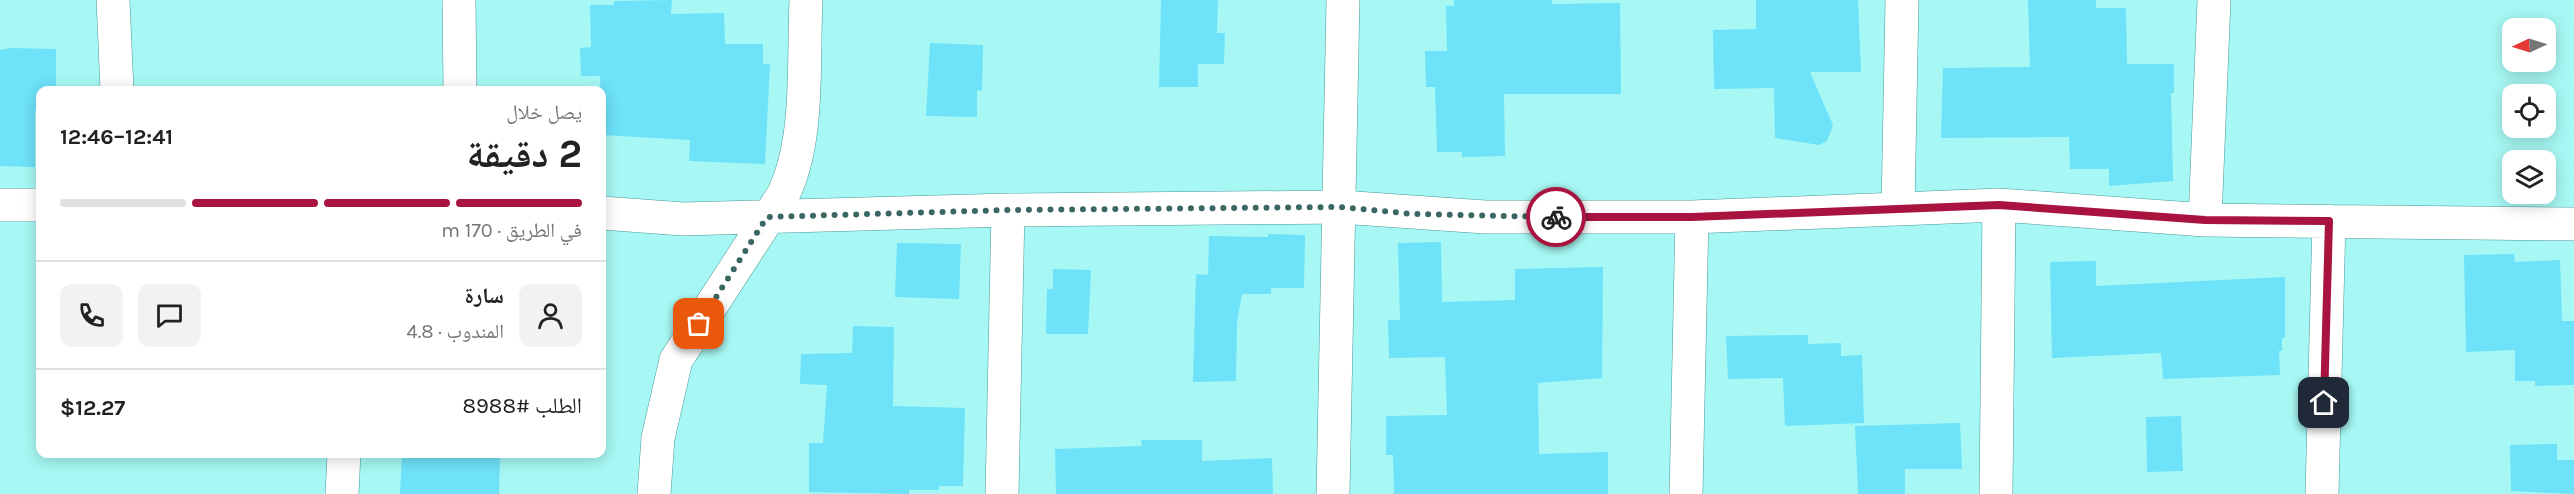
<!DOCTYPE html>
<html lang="ar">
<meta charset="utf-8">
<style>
body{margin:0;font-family:Karla,"Noto Naskh Arabic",sans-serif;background:#f2f2f2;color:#222;direction:rtl;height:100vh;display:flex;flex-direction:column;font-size:22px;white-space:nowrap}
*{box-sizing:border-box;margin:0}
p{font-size:20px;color:#767676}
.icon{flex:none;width:33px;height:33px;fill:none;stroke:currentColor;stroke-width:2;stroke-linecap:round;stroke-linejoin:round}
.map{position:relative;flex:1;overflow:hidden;direction:ltr}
.sheet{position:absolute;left:36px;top:86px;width:570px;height:372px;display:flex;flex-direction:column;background:#fff;border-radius:12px;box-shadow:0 3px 15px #0003;direction:rtl}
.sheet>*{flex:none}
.needle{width:39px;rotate:266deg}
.buttons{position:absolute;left:2502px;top:18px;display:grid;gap:12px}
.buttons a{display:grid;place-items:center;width:54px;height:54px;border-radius:12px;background:#fff;box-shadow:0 3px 15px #0003;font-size:30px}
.pin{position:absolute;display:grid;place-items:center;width:51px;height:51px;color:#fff;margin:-26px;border-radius:12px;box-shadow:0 3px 9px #0006}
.courier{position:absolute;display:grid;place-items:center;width:60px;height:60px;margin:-30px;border:4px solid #a91340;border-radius:50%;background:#fff;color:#222;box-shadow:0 2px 8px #0007}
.summary em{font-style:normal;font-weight:700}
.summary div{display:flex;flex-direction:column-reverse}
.summary{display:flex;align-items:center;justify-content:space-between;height:102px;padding:0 24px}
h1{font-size:39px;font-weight:700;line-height:45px}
.bar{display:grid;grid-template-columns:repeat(4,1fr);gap:9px 6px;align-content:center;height:72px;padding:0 24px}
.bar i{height:8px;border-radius:4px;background:#e0e0e0}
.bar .selected{background:#a91340}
.bar p{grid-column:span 4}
.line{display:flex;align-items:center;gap:15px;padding:0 24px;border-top:2px solid #e0e0e0}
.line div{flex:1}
.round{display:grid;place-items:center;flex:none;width:63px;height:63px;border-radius:12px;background:#f2f2f2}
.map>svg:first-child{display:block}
</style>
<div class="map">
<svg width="2574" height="494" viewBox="0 0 2574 494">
<rect width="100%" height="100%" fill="#a7f8f4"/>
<path fill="#6de2f9" d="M 672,0 L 671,14 L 724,13 L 725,44 L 763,44 L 763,64 L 770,64 L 765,164 L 689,161 L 690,140 L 602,135 L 600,76 L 581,76 L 580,48 L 591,47 L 590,5 L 614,5 L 614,1 Z
M 1161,0 L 1218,0 L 1217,33 L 1225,33 L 1224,64 L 1198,64 L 1198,87 L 1159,87 Z
M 1454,0 L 1552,0 L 1552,4 L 1620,3 L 1621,94 L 1504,94 L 1505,156 L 1462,157 L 1462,152 L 1437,152 L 1435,87 L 1426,87 L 1425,51 L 1447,51 L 1446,6 L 1454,6 Z
M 1756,0 L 1858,0 L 1861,72 L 1810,72 L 1833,125 L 1827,141 L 1819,145 L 1775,138 L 1774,88 L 1714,89 L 1713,30 L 1756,29 Z
M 2028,0 L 2096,0 L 2096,8 L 2126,8 L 2127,64 L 2174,64 L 2174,93 L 2171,93 L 2173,181 L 2109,186 L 2109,169 L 2070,169 L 2069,137 L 1941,138 L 1943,68 L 2030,67 Z
M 930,43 L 983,45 L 982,91 L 977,90 L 977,117 L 926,116 Z
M 11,48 L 56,49 L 56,90 L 40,90 L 40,110 L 35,110 L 35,167 L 0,166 L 0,50 Z
M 1268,234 L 1305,235 L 1304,288 L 1271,288 L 1271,294 L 1242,294 L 1237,322 L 1236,381 L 1193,382 L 1196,274 L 1208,275 L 1209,236 L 1268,237 Z
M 1441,242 L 1442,302 L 1515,300 L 1515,269 L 1603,267 L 1602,378 L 1538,383 L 1539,454 L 1608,452 L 1608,494 L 1394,494 L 1393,455 L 1386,455 L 1386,416 L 1447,415 L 1445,357 L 1389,358 L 1388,320 L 1400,320 L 1398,243 Z
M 897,243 L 961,244 L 959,299 L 895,297 Z
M 2514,254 L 2515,262 L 2560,260 L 2562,321 L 2574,321 L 2574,385 L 2535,386 L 2535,381 L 2515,381 L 2515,350 L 2466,352 L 2464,255 Z
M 2096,261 L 2096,286 L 2285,277 L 2285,338 L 2282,338 L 2282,351 L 2279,351 L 2280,375 L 2163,379 L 2161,353 L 2052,358 L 2050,262 Z
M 1053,269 L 1091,270 L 1088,334 L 1046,334 L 1047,289 L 1053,289 Z
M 853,326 L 894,327 L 893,406 L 965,408 L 963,486 L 939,486 L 939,490 L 909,490 L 909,494 L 809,492 L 809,443 L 823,443 L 827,385 L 800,384 L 801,354 L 852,353 Z
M 1808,335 L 1808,344 L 1841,343 L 1841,356 L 1862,355 L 1864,423 L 1785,426 L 1783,378 L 1728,379 L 1726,336 Z
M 2181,416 L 2183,471 L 2147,472 L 2146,417 Z
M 1960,423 L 1962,469 L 1905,469 L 1905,494 L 1858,494 L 1855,426 Z
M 1141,440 L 1202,440 L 1202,461 L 1272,458 L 1273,494 L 1056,494 L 1055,449 L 1142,446 Z
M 2557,444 L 2557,460 L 2574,460 L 2574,494 L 2511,491 L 2510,445 Z
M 402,453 L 500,453 L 499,494 L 400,494 Z"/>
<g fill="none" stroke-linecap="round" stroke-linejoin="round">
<g stroke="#489896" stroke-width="34">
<path id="minor" d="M 113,0 L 117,90
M 459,0 L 460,90
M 0,205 L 40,205
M 1898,209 L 1902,0
M 602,213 L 683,219 L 1008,210 L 1340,207 L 1485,217 L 1692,217 L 1999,205 L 2205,220 L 2574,224
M 2205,220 L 2214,0
M 342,494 L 344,453
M 654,494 L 658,438 L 676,360 L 783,195 C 810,140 803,61 806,0
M 1002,494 L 1008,210
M 1333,494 L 1343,0
M 1686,494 L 1692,217
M 1996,494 L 1999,205
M 2322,494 L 2329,221"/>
</g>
<use href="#minor" stroke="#fff" stroke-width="33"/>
</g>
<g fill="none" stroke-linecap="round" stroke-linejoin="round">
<path stroke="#3a6664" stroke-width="6" stroke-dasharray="0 10.8" d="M 699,324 L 767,217 L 1008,210 L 1340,207 L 1413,214 L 1556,217"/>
<path stroke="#a91340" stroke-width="8" d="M 1556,217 L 1692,217 L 1999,205 L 2205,220 L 2329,221 L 2324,403"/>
</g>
</svg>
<div class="buttons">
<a><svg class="needle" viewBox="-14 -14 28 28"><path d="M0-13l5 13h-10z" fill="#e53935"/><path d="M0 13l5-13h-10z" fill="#767676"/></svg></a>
<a><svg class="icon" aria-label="locate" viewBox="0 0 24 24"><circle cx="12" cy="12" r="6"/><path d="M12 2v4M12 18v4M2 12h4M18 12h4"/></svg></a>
<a><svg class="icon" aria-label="layers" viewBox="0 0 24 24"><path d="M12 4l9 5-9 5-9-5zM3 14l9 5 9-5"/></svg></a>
</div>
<div class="pin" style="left:699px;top:324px;background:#ea580c"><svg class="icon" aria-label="bag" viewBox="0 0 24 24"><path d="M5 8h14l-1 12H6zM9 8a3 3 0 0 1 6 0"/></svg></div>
<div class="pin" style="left:2324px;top:403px;background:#1f2937"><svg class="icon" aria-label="home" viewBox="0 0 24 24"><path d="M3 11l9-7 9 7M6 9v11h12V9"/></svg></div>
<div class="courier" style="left:1556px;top:217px"><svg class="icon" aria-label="bike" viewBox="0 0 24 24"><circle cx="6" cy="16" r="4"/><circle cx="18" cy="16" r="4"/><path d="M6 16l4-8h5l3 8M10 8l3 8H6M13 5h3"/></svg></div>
<section class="sheet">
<div class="summary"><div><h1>2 دقيقة</h1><p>يصل خلال</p></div><em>12:41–12:46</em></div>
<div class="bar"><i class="selected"></i><i class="selected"></i><i class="selected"></i><i></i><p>في الطريق · 170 m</p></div>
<div class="line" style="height:108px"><a class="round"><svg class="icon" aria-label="person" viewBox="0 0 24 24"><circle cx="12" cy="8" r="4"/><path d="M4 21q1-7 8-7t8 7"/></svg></a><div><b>سارة</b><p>المندوب · 4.8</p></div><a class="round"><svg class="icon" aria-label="chat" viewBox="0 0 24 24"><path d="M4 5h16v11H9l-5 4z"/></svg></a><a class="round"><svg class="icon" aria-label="phone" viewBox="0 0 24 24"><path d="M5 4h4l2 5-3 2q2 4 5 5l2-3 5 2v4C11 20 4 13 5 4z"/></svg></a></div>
<div class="line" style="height:78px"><div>الطلب #8988</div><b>$12.27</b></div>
</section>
</div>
